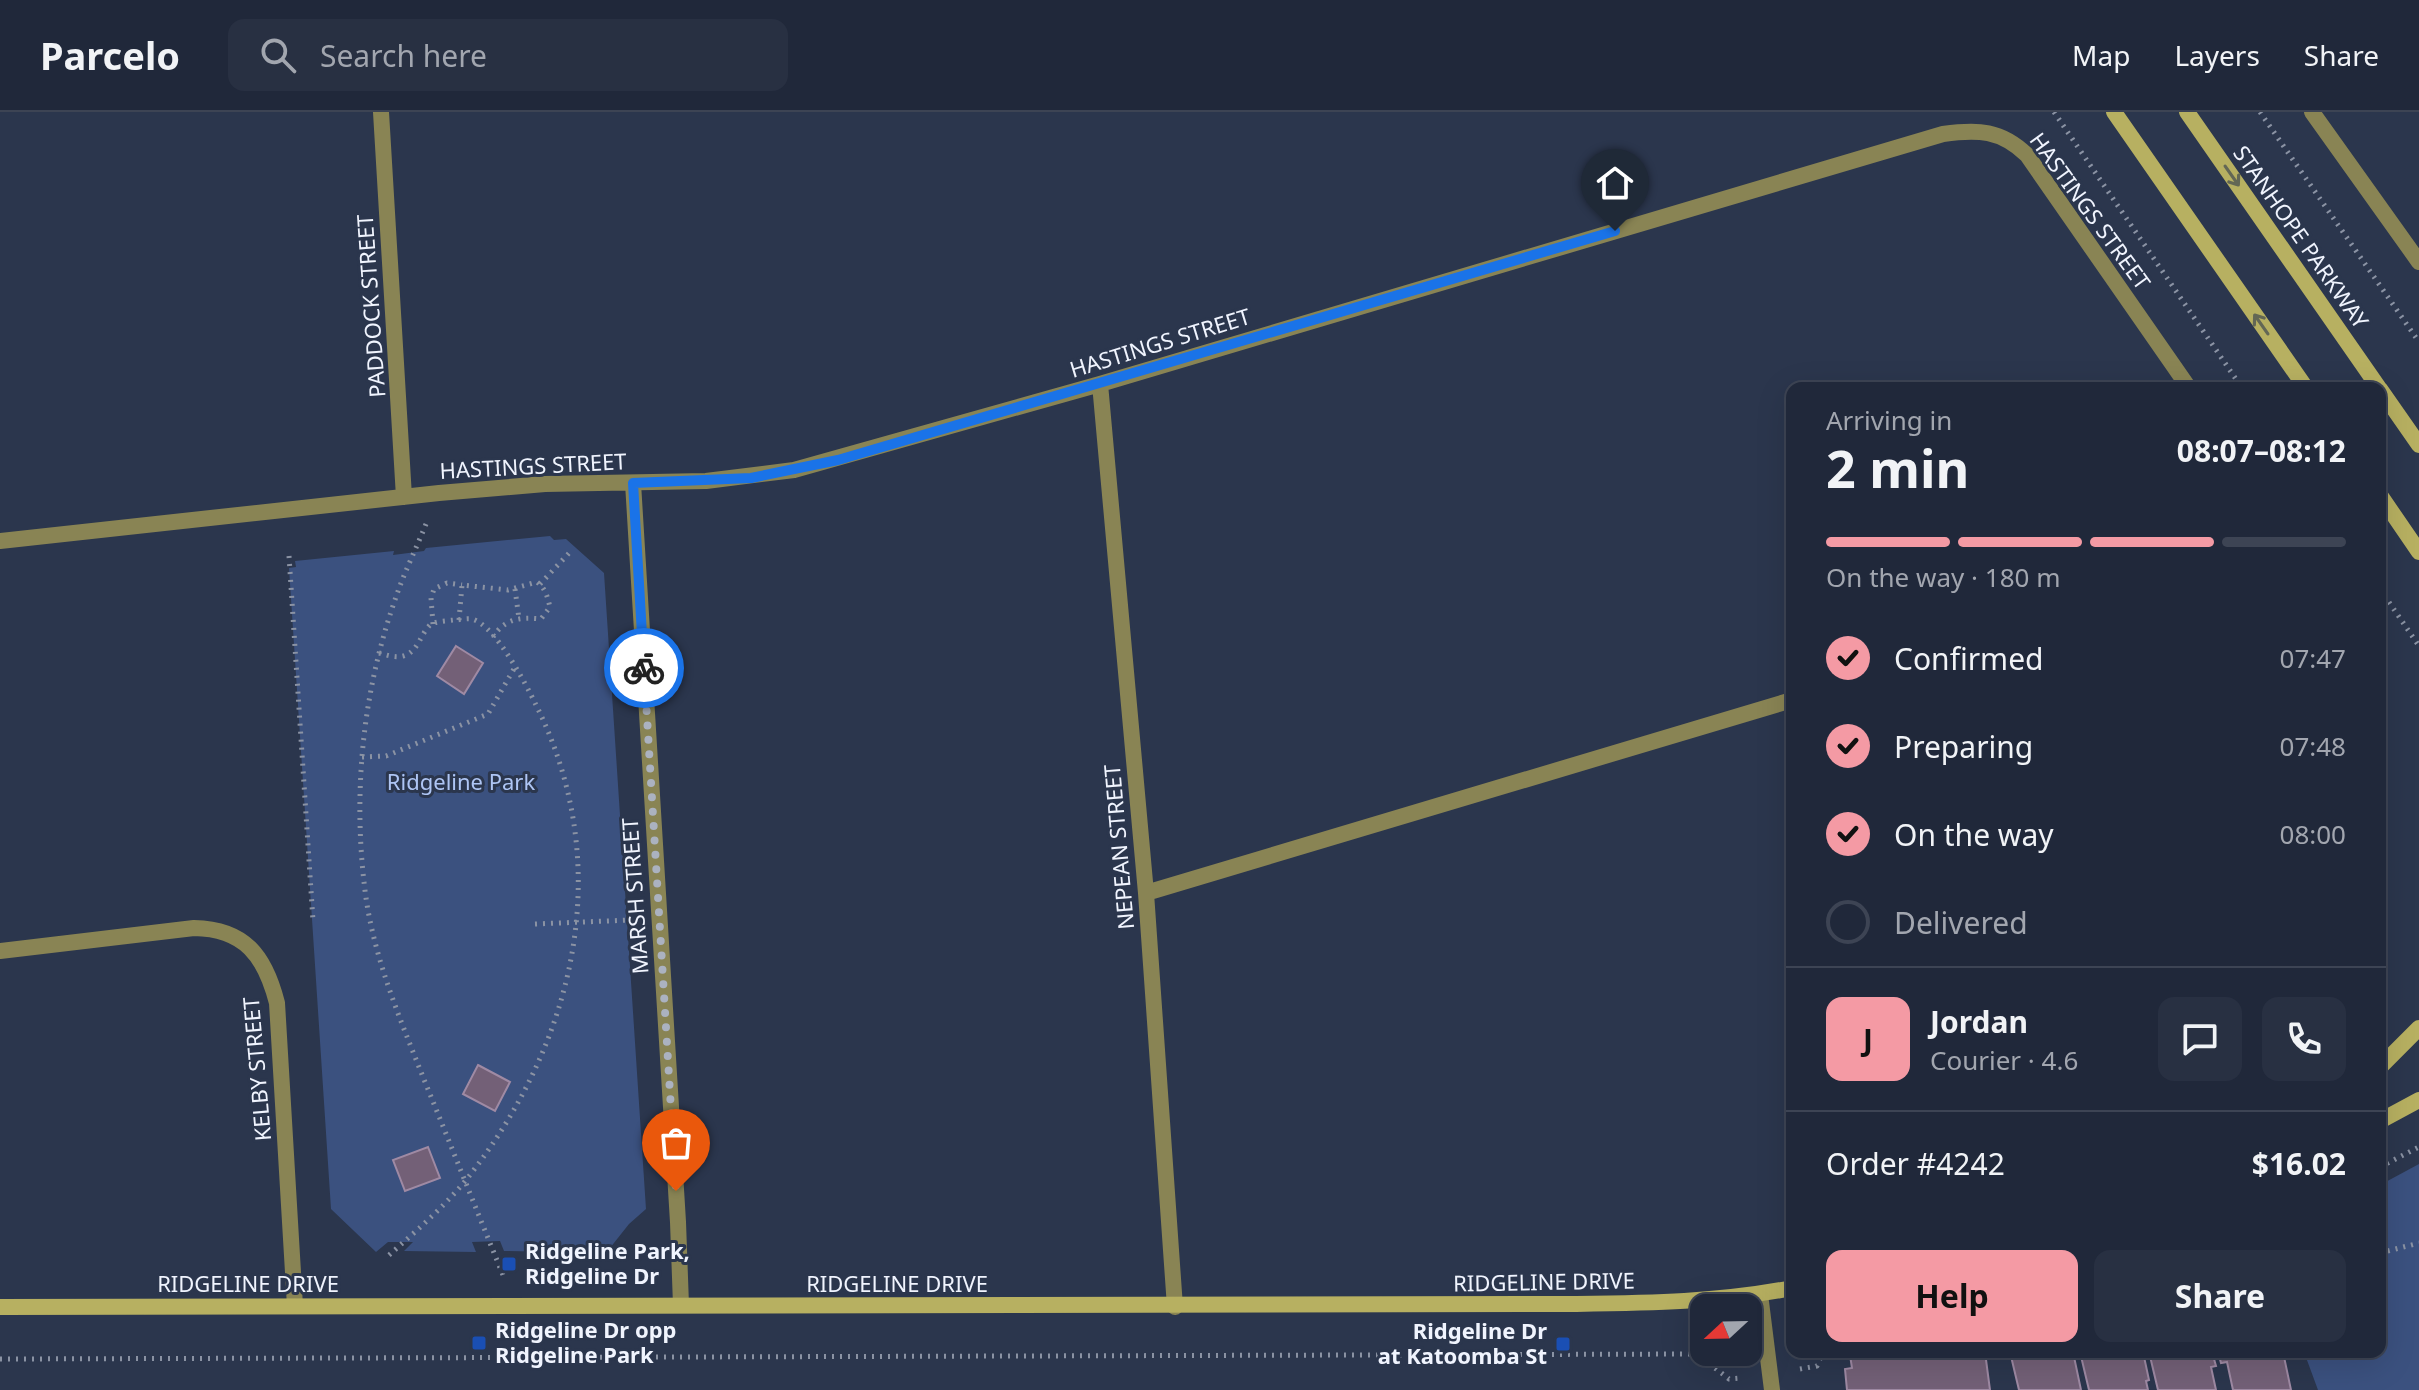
<!DOCTYPE html>
<meta charset="utf-8">
<style>
body{margin:0;font-family:"Noto Sans",sans-serif;background:#283042;color:#f1f3f6;height:100vh;display:flex;flex-direction:column;font-size:30px;white-space:nowrap}
*{box-sizing:border-box;margin:0}
p{font-size:26px;color:#a2a6af}
.icon{flex:none;width:44px;height:44px;fill:none;stroke:currentColor;stroke-width:2;stroke-linecap:round;stroke-linejoin:round}
.map{position:relative;flex:1;overflow:hidden}
.side{position:absolute;left:1786px;top:270px;width:600px;height:976px;display:flex;flex-direction:column;background:#20283a;border-radius:16px;box-shadow:0 8px 32px #0002,0 0 0 2px #3d4454}
.side>*{flex:none}
.needle{width:52px;rotate:248deg}
.fabs{position:absolute;left:1690px;top:1182px;display:grid;gap:16px}
.fabs a{display:grid;place-items:center;width:72px;height:72px;border-radius:16px;background:#20283a;box-shadow:0 8px 32px #0002,0 0 0 2px #3d4454;font-size:40px}
.pin{position:absolute;display:grid;place-items:center;width:68px;height:68px;color:#fff;margin:-82px -34px;border-radius:50% 50% 50% 0;rotate:-45deg;box-shadow:0 0 8px #0007}
.pin .icon{rotate:45deg}
.courier{position:absolute;display:grid;place-items:center;width:80px;height:80px;margin:-40px;border:6px solid #1a73e8;border-radius:50%;background:#fff;color:#222;box-shadow:0 2px 10px #0007}
.summary em{font-style:normal;font-weight:700}
.summary div{display:flex;flex-direction:column-reverse}
.summary{display:flex;align-items:center;justify-content:space-between;height:136px;padding:0 40px}
h1{font-size:52px;font-weight:700;line-height:60px}
.bar{display:grid;grid-template-columns:repeat(4,1fr);gap:12px 8px;align-content:center;height:96px;padding:0 40px}
.bar i{height:10px;border-radius:6px;background:#3d4454}
.bar .on{background:#f49aa4}
.bar p{grid-column:span 4}
.line{display:flex;align-items:center;gap:20px;padding:0 40px;border-top:2px solid #3d4454}
.line div{flex:1}
.round{display:grid;place-items:center;flex:none;width:84px;height:84px;border-radius:16px;background:#283042}
ol{padding:0 40px;list-style:none}
li{display:flex;align-items:center;gap:24px;height:88px}
li p{margin-inline-start:auto}
li .icon{padding:8px;border-radius:50%;background:#f49aa4;color:#111;stroke-width:4}
li:last-child{color:#a2a6af}
li i{width:44px;height:44px;border:4px solid #3d4454;border-radius:50%}
.primary-button{display:flex;gap:16px;margin-top:auto;padding:16px 40px}
.primary-button a{flex:1;height:92px;border-radius:16px;background:#f49aa4;color:#111;font-size:32px;font-weight:700;line-height:92px;text-align:center}
.primary-button a+a{background:#283042;color:#f1f3f6}
header{display:flex;align-items:center;gap:48px;box-sizing:border-box;height:112px;padding:0 40px;background:#20283a;border-bottom:2px solid #3d4454}
header strong{font-size:38px}
nav{display:flex;gap:44px;margin-inline-start:auto;font-size:28px}
.search{width:560px;height:72px;background:#283042;display:flex;align-items:center;gap:20px;box-sizing:border-box;padding:0 28px;border-radius:16px;color:#a2a6af;font-size:30px}
.map>svg:first-child{display:block}
</style>
<header>
<strong>Parcelo</strong>
<div class="search"><svg class="icon" aria-label="search" viewBox="0 0 24 24"><circle cx="10" cy="10" r="6"/><path d="M15 15l6 6"/></svg>Search here</div>
<nav><a>Map</a><a>Layers</a><a>Share</a></nav>
</header>
<div class="map">
<svg width="2419" height="1278" viewBox="0 0 2419 1278">
<rect width="100%" height="100%" fill="#2b364d"/>
<path fill="#3b517f" d="M 550,424 L 554,428 L 566,427 L 604,461 L 646,1097 L 629,1112 L 606,1141 L 504,1139 L 500,1129 L 472,1130 L 476,1140 L 404,1139 L 413,1130 L 388,1130 L 376,1140 L 331,1097 L 289,456 L 296,455 L 295,449 L 394,439 L 393,443 L 424,439 L 426,436 Z
M 2419,1052 L 2419,1278 L 2318,1278 L 2304,1240 L 2380,1240 L 2380,1073 Z"/>
<path fill="#736077" stroke="#9f8aa4" stroke-width="2" d="M 456,534 L 483,551 L 464,582 L 437,564 Z
M 478,953 L 510,970 L 495,999 L 463,982 Z
M 428,1035 L 440,1066 L 405,1079 L 393,1048 Z
M 1873,1240 L 1985,1240 L 1990,1278 L 1847,1278 L 1845,1257 L 1852,1256 L 1850,1243 Z
M 2010,1240 L 2073,1240 L 2081,1278 L 2019,1278 Z
M 2080,1240 L 2143,1240 L 2149,1268 L 2146,1269 L 2148,1278 L 2089,1278 Z
M 2149,1240 L 2212,1240 L 2216,1254 L 2211,1255 L 2216,1278 L 2158,1278 Z
M 2218,1240 L 2283,1240 L 2291,1278 L 2233,1278 L 2227,1250 L 2221,1251 Z"/>
<g fill="none" stroke-linecap="round" stroke-linejoin="round">
<path stroke="#8b93a4" stroke-width="5" stroke-dasharray="2 6" stroke-linecap="butt" d="M 2054,0 L 2242,276
M 2260,0 L 2419,230
M 426,412 C 416,437 404,461 396,485 C 362,581 352,685 366,786 C 375,848 400,907 423,965 C 450,1031 476,1097 503,1163
M 289,444 L 313,809
M 540,472 L 571,439
M 515,477 L 519,507
M 2380,477 L 2419,534
M 459,508 L 462,473 L 508,478 L 537,470 C 546,477 547,484 550,495 L 541,507 C 521,505 505,506 493,525
M 433,512 L 431,486 L 434,477 L 447,471 L 462,473
M 379,541 C 387,543 395,546 403,544 C 418,540 420,523 430,513 C 436,509 446,509 454,508 C 459,508 466,506 472,507 C 495,513 526,572 536,593 C 617,755 575,931 466,1068 C 443,1096 415,1120 388,1144
M 362,645 L 386,644 L 488,602 L 515,555
M 535,812 L 630,808
M 2380,1055 L 2419,1035
M 2380,1141 L 2419,1131
M 0,1247 L 1697,1242 L 1729,1267 L 1742,1266
M 1800,1257 L 1817,1254 L 1823,1240"/>
<path stroke="#898454" stroke-width="16" d="M 381,0 L 404,385
M 2312,0 L 2419,150
M 1100,272 L 1146,781 L 1175,1195
M 633,371 L 678,1110 L 681,1193
M 0,429 L 439,381 L 545,372 L 706,369 L 794,358 L 1100,272 L 1943,22 C 1978,17 2001,18 2027,43 L 2189,276
M 1146,781 L 1792,588
M 0,839 L 194,816 C 245,817 265,844 277,891 L 295,1194
M 1760,1182 L 1772,1278"/>
<path stroke="#b7b061" stroke-width="16" d="M 2114,0 L 2306,276
M 2187,0 L 2379,276
M 2380,277 L 2419,333
M 2380,383 L 2419,440
M 2380,955 L 2419,916
M 2380,1009 L 2419,988
M 0,1195 L 1576,1192 C 1648,1191 1721,1190 1792,1176"/>
</g>
<defs><path id="oneway-shaft" d="M-6 0H5M1.5-3L5.5 0L1.5 3" fill="none" stroke-width="1.6" stroke-linecap="round" stroke-linejoin="round" transform="scale(2)"/></defs>
<g stroke="#636755">
<use href="#oneway-shaft" transform="translate(2232 64) rotate(55)"/>
<use href="#oneway-shaft" transform="translate(2261 212) rotate(-125)"/>
</g>
<g fill="none" stroke-linecap="round" stroke-linejoin="round">
<path stroke="#abb2c0" stroke-width="8" stroke-dasharray="0 14.4" d="M 644,556 L 676,1079"/>
<path stroke="#1a73e8" stroke-width="10" d="M 644,556 L 633,371 L 751,366 L 838,348 L 1615,119"/>
</g>
<g fill="#1a4fb4" stroke="#2b364d" stroke-width="3">
<rect x="501" y="1144" width="16" height="16" rx="4"/>
<rect x="471" y="1223" width="16" height="16" rx="4"/>
<rect x="1555" y="1224" width="16" height="16" rx="4"/>
</g>
<g text-anchor="middle" stroke-width="6" stroke-linejoin="round" paint-order="stroke">
<g font-size="22" fill="#f0f4fe" stroke="#2b364d">
<text transform="translate(2090 99) rotate(54)" y="8">HASTINGS STREET</text>
<text transform="translate(2301 125) rotate(55)" y="8">STANHOPE PARKWAY</text>
<text transform="translate(371 194) rotate(-94)" y="8">PADDOCK STREET</text>
<text transform="translate(1160 231) rotate(-17)" y="8">HASTINGS STREET</text>
<text transform="translate(533 354) rotate(-3)" y="8">HASTINGS STREET</text>
<text transform="translate(1119 735) rotate(-95)" y="8">NEPEAN STREET</text>
<text transform="translate(635 784) rotate(-94)" y="8">MARSH STREET</text>
<text transform="translate(257 957) rotate(-95)" y="8">KELBY STREET</text>
<text transform="translate(1544 1170) rotate(-1)" y="8">RIDGELINE DRIVE</text>
<text x="248" y="1180">RIDGELINE DRIVE</text>
<text x="897" y="1180">RIDGELINE DRIVE</text>
</g>
<g font-size="22" fill="#aec5f4" stroke="#2b364d">
<text x="461" y="678">Ridgeline Park</text>
</g>
<g font-size="22" font-weight="bold" fill="#f0f4fe" stroke="#2b364d" text-anchor="start">
<text x="525" y="1147">Ridgeline Park,<tspan x="525" dy="25">Ridgeline Dr</tspan></text>
<text x="495" y="1226">Ridgeline Dr opp<tspan x="495" dy="25">Ridgeline Park</tspan></text>
<text x="1547" y="1227" text-anchor="end">Ridgeline Dr<tspan x="1547" dy="25">at Katoomba St</tspan></text>
</g>
</g>
</svg>
<div class="fabs">
<a><svg class="needle" viewBox="-14 -14 28 28"><path d="M0-13l5 13h-10z" fill="#e53935"/><path d="M0 13l5-13h-10z" fill="#a2a6af"/></svg></a>
</div>
<div class="pin" style="left:676px;top:1079px;background:#ea580c"><svg class="icon" aria-label="bag" viewBox="0 0 24 24"><path d="M5 8h14l-1 12H6zM9 8a3 3 0 0 1 6 0"/></svg></div>
<div class="pin" style="left:1615px;top:119px;background:#1f2937"><svg class="icon" aria-label="home" viewBox="0 0 24 24"><path d="M3 11l9-7 9 7M6 9v11h12V9"/></svg></div>
<div class="courier" style="left:644px;top:556px"><svg class="icon" aria-label="bike" viewBox="0 0 24 24"><circle cx="6" cy="16" r="4"/><circle cx="18" cy="16" r="4"/><path d="M6 16l4-8h5l3 8M10 8l3 8H6M13 5h3"/></svg></div>
<section class="side">
<div class="summary"><div><h1>2 min</h1><p>Arriving in</p></div><em>08:07–08:12</em></div>
<div class="bar"><i class="on"></i><i class="on"></i><i class="on"></i><i></i><p>On the way · 180 m</p></div>
<ol>
<li><svg class="icon" aria-label="check" viewBox="0 0 24 24"><path d="M5 12l5 5 9-10"/></svg>Confirmed<p>07:47</p></li>
<li><svg class="icon" aria-label="check" viewBox="0 0 24 24"><path d="M5 12l5 5 9-10"/></svg>Preparing<p>07:48</p></li>
<li><svg class="icon" aria-label="check" viewBox="0 0 24 24"><path d="M5 12l5 5 9-10"/></svg>On the way<p>08:00</p></li>
<li><i></i>Delivered</li>
</ol>
<div class="line" style="height:144px"><b class="round" style="background:#f49aa4;color:#111">J</b><div><b>Jordan</b><p>Courier · 4.6</p></div><a class="round"><svg class="icon" aria-label="chat" viewBox="0 0 24 24"><path d="M4 5h16v11H9l-5 4z"/></svg></a><a class="round"><svg class="icon" aria-label="phone" viewBox="0 0 24 24"><path d="M5 4h4l2 5-3 2q2 4 5 5l2-3 5 2v4C11 20 4 13 5 4z"/></svg></a></div>
<div class="line" style="height:104px"><div>Order #4242</div><b>$16.02</b></div>
<div class="primary-button"><a>Help</a><a>Share</a></div>
</section>
</div>
